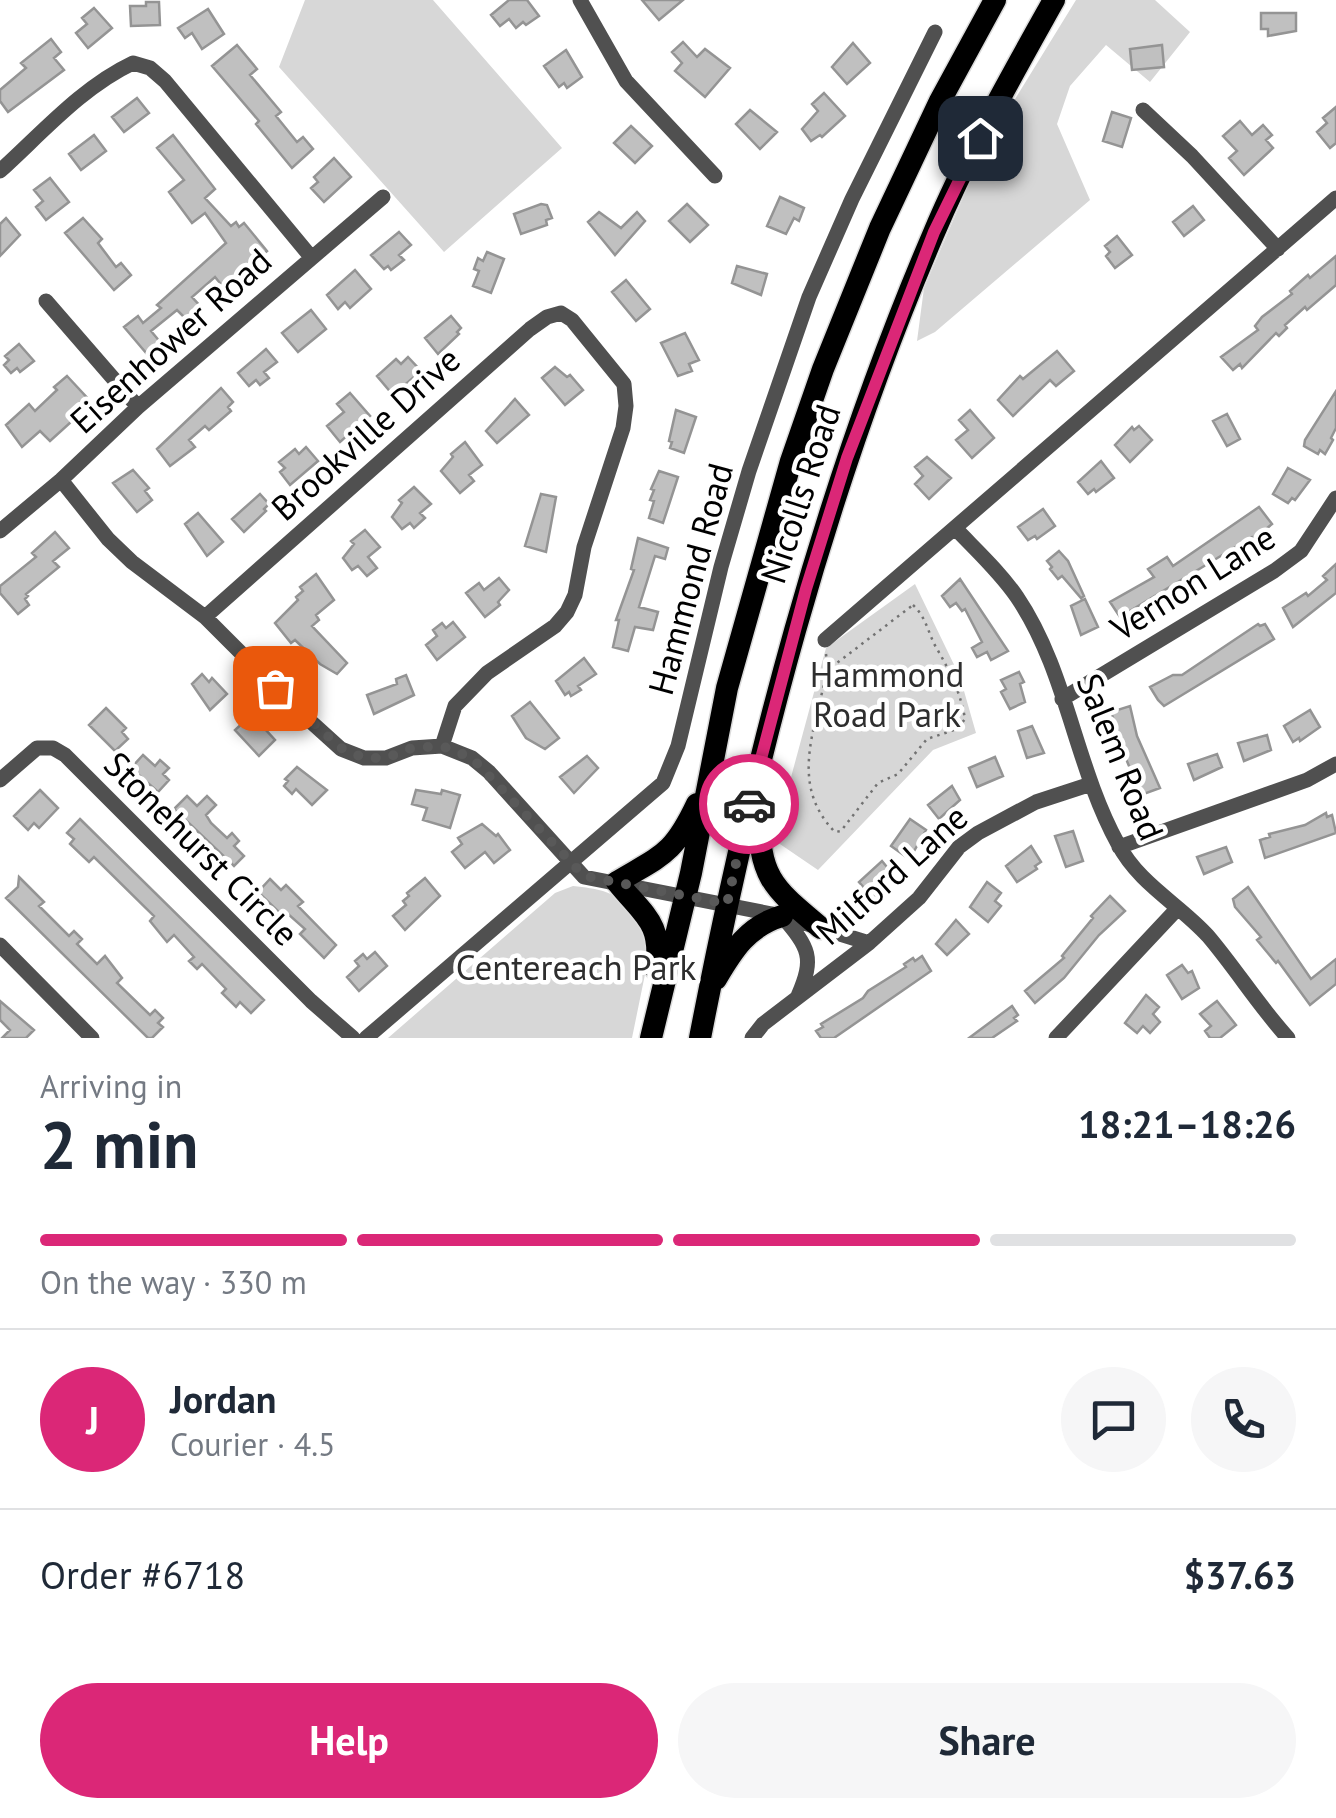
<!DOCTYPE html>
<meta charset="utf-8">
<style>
body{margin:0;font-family:"PT Sans",sans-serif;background:#f6f6f7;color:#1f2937;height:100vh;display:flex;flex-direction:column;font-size:38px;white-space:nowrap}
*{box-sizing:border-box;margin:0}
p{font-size:32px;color:#747a83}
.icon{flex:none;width:55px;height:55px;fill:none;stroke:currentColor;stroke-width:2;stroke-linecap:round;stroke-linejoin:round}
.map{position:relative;height:1038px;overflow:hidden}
.details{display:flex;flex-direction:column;background:#fff;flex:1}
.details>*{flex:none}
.pin{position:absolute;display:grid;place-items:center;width:85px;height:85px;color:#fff;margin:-42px;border-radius:20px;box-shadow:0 5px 15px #0006}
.courier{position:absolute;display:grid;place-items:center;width:100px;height:100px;margin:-50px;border:8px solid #db2777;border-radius:50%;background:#fff;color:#222;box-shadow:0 2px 12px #0007}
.head em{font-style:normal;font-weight:800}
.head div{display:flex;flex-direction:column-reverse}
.head{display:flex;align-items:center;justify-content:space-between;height:170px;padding:0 40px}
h1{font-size:65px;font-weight:800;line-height:75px}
.bar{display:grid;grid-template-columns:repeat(4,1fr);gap:15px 10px;align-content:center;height:120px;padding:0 40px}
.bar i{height:12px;border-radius:8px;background:#e0e1e3}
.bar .active{background:#db2777}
.bar p{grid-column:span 4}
.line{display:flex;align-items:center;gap:25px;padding:0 40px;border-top:2px solid #e0e1e3}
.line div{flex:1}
.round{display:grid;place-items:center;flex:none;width:105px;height:105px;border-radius:52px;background:#f6f6f7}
.primary-button{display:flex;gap:20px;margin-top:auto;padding:20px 40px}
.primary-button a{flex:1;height:115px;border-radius:60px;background:#db2777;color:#fff;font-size:40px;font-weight:800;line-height:115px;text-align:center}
.primary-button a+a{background:#f6f6f7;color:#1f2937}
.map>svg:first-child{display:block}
</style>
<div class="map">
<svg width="1336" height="1038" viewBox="0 0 1336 1038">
<rect width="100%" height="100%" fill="#fff"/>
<path fill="#d7d7d7" d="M 305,0 L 433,0 L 562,148 L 444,252 L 279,67 Z
M 1076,0 L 1155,0 L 1190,32 L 1150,82 L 1106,45 L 1070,86 L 1057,124 L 1090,200 L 935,332 L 917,341 L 924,288 L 983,151 Z
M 915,584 L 960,677 L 976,733 L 933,750 L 818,870 L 774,840 L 826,648 Z
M 573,886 C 624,891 624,901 652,940 L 632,1038 L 388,1038 L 555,893 Z"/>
<path fill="#c0c0c0" stroke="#949494" stroke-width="2.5" d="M 509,0 L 527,0 L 539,16 L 526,25 L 523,22 L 516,28 L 509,19 L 500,26 L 491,15 Z
M 642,0 L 683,0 L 659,20 Z
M 146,2 L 159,2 L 160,25 L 131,26 L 130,6 L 146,6 Z
M 94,8 L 112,28 L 88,48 L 76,33 L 87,24 L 82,18 Z
M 208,9 L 224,34 L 202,49 L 192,33 L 185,38 L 178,28 Z
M 1261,13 L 1296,13 L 1296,31 L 1268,36 L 1268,29 L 1261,29 Z
M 51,39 L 61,52 L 54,58 L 64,70 L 8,112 L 0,101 L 0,90 L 26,68 L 21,63 Z
M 683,42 L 697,57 L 705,49 L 730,68 L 705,97 L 675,71 L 682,63 L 672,52 Z
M 853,43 L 870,63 L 847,84 L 832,67 Z
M 237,45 L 257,69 L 250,75 L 281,112 L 276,116 L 297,142 L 303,137 L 313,149 L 292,168 L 256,124 L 259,121 L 212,66 Z
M 1162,45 L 1164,67 L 1132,70 L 1130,49 Z
M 566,50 L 582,77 L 567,88 L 564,83 L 559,87 L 544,66 Z
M 824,93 L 845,116 L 822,137 L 820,135 L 811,141 L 802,129 L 818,111 L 812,104 Z
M 137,98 L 149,113 L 124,132 L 112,117 Z
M 1336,107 L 1336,143 L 1330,148 L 1317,132 L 1327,123 L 1323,118 Z
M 750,110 L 777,132 L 760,149 L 736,124 Z
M 1112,112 L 1131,118 L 1122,147 L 1103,141 Z
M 1240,121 L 1252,135 L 1263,125 L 1272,135 L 1266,140 L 1273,148 L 1244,175 L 1229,158 L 1237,151 L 1223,136 Z
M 631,126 L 652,146 L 635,163 L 614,143 Z
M 94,135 L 106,151 L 81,170 L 69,154 Z
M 173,135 L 215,189 L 205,198 L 231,226 L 236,222 L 239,227 L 244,223 L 267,251 L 224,288 L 215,277 L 192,297 L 202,308 L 188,321 L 177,310 L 151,331 L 161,343 L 147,354 L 124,327 L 138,316 L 143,323 L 161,308 L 157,305 L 226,243 L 205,213 L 192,223 L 169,192 L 184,180 L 157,148 Z
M 334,158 L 351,177 L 324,202 L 311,188 L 318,182 L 314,177 Z
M 50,178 L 69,202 L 46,220 L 36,207 L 43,201 L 34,190 Z
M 780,197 L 804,208 L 799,221 L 794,218 L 786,234 L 767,226 Z
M 541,204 L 547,205 L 552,218 L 546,220 L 547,225 L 521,234 L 514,214 Z
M 687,204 L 708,225 L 690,242 L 669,221 Z
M 1193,206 L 1204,220 L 1184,236 L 1173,222 Z
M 599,212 L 621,228 L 637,212 L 645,221 L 615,255 L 588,222 Z
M 6,218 L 20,235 L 0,256 L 0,224 Z
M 83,218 L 102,239 L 98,243 L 116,267 L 121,263 L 131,275 L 114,290 L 65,233 Z
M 399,232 L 411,245 L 399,255 L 404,260 L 391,270 L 388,266 L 384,269 L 371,255 Z
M 1117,236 L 1132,255 L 1115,268 L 1106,256 L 1110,252 L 1105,246 Z
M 487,252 L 504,259 L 491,293 L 473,286 L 479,271 L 474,269 L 478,258 L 483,261 Z
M 1336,256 L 1336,285 L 1307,310 L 1305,307 L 1285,325 L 1287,328 L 1279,336 L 1276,333 L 1242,368 L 1240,364 L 1233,370 L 1221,357 L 1258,330 L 1255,326 L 1262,317 L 1292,294 L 1290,291 L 1308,275 L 1310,278 Z
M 737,266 L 767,274 L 761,295 L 732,283 Z
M 355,270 L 371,289 L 350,308 L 345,302 L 338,309 L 327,295 Z
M 626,280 L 650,309 L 636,321 L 612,292 Z
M 311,310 L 326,329 L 298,352 L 282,333 Z
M 451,316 L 461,328 L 457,332 L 459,334 L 438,354 L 425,338 Z
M 685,333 L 699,360 L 689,364 L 692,371 L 678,376 L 661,343 Z
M 19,344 L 34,361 L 20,372 L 17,368 L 11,373 L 4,365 L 9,360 L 5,356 Z
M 266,349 L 277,362 L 264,372 L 269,378 L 260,385 L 256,380 L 249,386 L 238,373 Z
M 1057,351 L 1074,371 L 1056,386 L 1050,380 L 1013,416 L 998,400 L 1020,376 L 1023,379 Z
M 408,357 L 421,371 L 393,395 L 377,376 L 396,359 L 401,364 Z
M 555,367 L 567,377 L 570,375 L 583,390 L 565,405 L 542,378 Z
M 67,376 L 92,403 L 50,441 L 40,431 L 22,447 L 6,425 L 29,404 L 35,411 L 57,390 L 54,387 Z
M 221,388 L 233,402 L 228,407 L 231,411 L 209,430 L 205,426 L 189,440 L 195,447 L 170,466 L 157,449 Z
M 1336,391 L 1336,428 L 1331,438 L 1333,440 L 1325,454 L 1320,450 L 1318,454 L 1304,446 L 1305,440 Z
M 350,393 L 370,416 L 340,442 L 327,426 L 344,412 L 337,404 Z
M 515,399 L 529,415 L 497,443 L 486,431 Z
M 676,410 L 696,417 L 684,453 L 670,448 L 672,442 L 669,441 Z
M 970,410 L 994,438 L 972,458 L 956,440 L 968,430 L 959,420 Z
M 1227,414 L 1240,439 L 1227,446 L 1213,421 Z
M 1139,426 L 1152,440 L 1130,462 L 1115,445 L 1132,427 L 1134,430 Z
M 465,442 L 482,465 L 469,475 L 474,481 L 460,493 L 441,471 L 453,457 L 451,454 Z
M 306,447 L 318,461 L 290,485 L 280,472 L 285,468 L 279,462 L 295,449 L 299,454 Z
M 927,457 L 951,478 L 929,499 L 915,484 L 923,476 L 915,467 Z
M 1101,461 L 1114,478 L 1096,492 L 1094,489 L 1088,494 L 1078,482 Z
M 1288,468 L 1310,480 L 1295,500 L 1292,498 L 1288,503 L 1273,494 Z
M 133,470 L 149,488 L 145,491 L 152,500 L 137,512 L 113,483 Z
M 659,471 L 678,477 L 663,523 L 649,518 L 654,501 L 650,500 L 654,490 L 651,489 Z
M 414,487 L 431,504 L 420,513 L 425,518 L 414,528 L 410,523 L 402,529 L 392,517 L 402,503 L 399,500 Z
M 260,494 L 269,504 L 264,509 L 266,511 L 244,532 L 232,519 Z
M 541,494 L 556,497 L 546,552 L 525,546 Z
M 1259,507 L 1272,524 L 1254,539 L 1252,537 L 1120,617 L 1110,602 L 1154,577 L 1148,569 L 1167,557 L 1173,566 Z
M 1043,509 L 1055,526 L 1037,539 L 1035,536 L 1028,540 L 1018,527 Z
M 198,513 L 223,542 L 207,556 L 185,524 Z
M 365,530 L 380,547 L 368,557 L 377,568 L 367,576 L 358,566 L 352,570 L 343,558 L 354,544 L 351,541 Z
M 55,532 L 69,548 L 53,561 L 59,567 L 26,594 L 28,596 L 25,599 L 29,605 L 18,614 L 0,593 L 0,586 L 36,557 L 32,553 Z
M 638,538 L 668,548 L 665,559 L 655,556 L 639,607 L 658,612 L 653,630 L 635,627 L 628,651 L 613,647 L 619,620 L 616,620 L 634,570 L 631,569 Z
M 1059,551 L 1068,561 L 1084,596 L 1081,598 L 1062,576 L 1058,579 L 1050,569 L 1052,567 L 1047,561 Z
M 1336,564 L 1336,593 L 1293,627 L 1283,608 L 1306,593 L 1308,596 L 1327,580 L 1323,576 Z
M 316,574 L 334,600 L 316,615 L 319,620 L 312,626 L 347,663 L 337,674 L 320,664 L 295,640 L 291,643 L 275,623 L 298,600 L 296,597 L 303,591 L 300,587 Z
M 499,578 L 509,590 L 498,602 L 500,605 L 485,617 L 466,593 L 479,583 L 484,590 Z
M 960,579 L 1008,651 L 991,660 L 987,652 L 977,657 L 972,648 L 982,642 L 965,609 L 962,611 L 956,603 L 950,607 L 942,596 Z
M 1085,599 L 1098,627 L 1081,635 L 1071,606 Z
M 453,622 L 465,637 L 437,660 L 426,645 L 437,636 L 433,630 L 442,623 L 446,628 Z
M 1258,624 L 1260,626 L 1265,624 L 1274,639 L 1164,706 L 1158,700 L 1150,687 L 1173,675 L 1182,675 Z
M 584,658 L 596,674 L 578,686 L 581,690 L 571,696 L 569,692 L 565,695 L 556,681 Z
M 1019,672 L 1024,682 L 1020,684 L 1025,702 L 1010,709 L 1001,692 L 1006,689 L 1001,680 Z
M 202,674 L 209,682 L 212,678 L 227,694 L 210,710 L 192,684 Z
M 406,675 L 414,695 L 374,714 L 367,695 L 397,684 L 396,679 Z
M 530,702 L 559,738 L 545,749 L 526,738 L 512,716 Z
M 1130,706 L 1137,736 L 1160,788 L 1141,795 L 1112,725 L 1115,724 L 1111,712 Z
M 106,708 L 126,728 L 122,732 L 128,739 L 115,751 L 89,725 Z
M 1310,710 L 1320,727 L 1300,741 L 1299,738 L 1293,742 L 1284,726 Z
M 247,719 L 260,729 L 263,727 L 275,740 L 259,756 L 235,730 Z
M 1032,726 L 1044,753 L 1027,758 L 1018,731 Z
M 1267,735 L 1271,750 L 1244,761 L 1238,743 Z
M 1217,754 L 1222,767 L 1194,780 L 1188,764 Z
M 143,755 L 155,766 L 160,760 L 169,768 L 163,774 L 169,780 L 158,792 L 131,768 Z
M 587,756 L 598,768 L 574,793 L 560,777 Z
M 995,757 L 1003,776 L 977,787 L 969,768 Z
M 297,767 L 327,790 L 312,805 L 296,789 L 292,794 L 284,786 L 288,781 L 285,779 Z
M 952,786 L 960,800 L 939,819 L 928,805 Z
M 40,790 L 58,808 L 39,828 L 34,823 L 28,830 L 14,816 Z
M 416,790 L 441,794 L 442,790 L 460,795 L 450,828 L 423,820 L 427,808 L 412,804 Z
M 187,796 L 197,806 L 207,796 L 216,805 L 206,815 L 211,823 L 227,838 L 232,833 L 239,841 L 234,846 L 244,856 L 234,866 L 174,809 Z
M 1326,813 L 1327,817 L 1332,815 L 1336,833 L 1265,858 L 1260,840 L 1270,837 L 1269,834 L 1305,825 Z
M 80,819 L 264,1000 L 251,1013 L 240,1002 L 236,1007 L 222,993 L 226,989 L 202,964 L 197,969 L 189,961 L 194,957 L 174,935 L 167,942 L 150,921 L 154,916 L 94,857 L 89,862 L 70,844 L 74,839 L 67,833 Z
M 910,819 L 926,830 L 913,853 L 909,850 L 905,856 L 891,846 Z
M 482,824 L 496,836 L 498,834 L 510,850 L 494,863 L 485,852 L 465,868 L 452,852 L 462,844 L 458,838 Z
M 1073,831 L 1083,861 L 1066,867 L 1055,836 Z
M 1031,846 L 1041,862 L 1035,866 L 1037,869 L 1017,882 L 1006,866 Z
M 1226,847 L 1232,862 L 1204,874 L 1197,857 Z
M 882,861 L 892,873 L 887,878 L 891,882 L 873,898 L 859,882 Z
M 19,877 L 44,902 L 39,906 L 69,936 L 74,931 L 82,939 L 77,944 L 97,964 L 105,956 L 122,978 L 117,983 L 150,1015 L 155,1010 L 163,1018 L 158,1023 L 163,1027 L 152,1038 L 148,1038 L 6,898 L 18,887 Z
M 425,878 L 440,896 L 405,930 L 393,916 L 406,905 L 403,901 L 409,896 L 407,893 Z
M 270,879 L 281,890 L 286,885 L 303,902 L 298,906 L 336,945 L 324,958 L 300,934 L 305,929 L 287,913 L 284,917 L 258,892 Z
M 987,882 L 1001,893 L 995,901 L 1001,906 L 988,922 L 970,907 Z
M 1248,887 L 1311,979 L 1336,959 L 1336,984 L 1310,1005 L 1278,961 L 1276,963 L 1257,940 L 1261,937 L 1235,907 L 1233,899 Z
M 1110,896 L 1125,911 L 1099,935 L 1064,978 L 1035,1003 L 1025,991 L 1064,958 L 1062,956 L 1093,918 L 1091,916 Z
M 956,920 L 969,934 L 947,955 L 936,944 Z
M 375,952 L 387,966 L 359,991 L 347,977 L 359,966 L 355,961 L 363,954 L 367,959 Z
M 922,956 L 931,971 L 834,1038 L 821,1038 L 816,1031 L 823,1027 L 821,1024 L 863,998 L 868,991 L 906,967 L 904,964 L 913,958 L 915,961 Z
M 1182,965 L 1188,973 L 1192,971 L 1199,988 L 1182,999 L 1167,975 Z
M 1146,995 L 1159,1007 L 1153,1014 L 1160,1022 L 1150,1033 L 1143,1026 L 1137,1033 L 1125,1023 Z
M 0,1001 L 34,1030 L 26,1038 L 2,1038 L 10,1030 L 0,1020 Z
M 1217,1001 L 1236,1025 L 1220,1038 L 1210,1038 L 1205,1031 L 1211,1026 L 1200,1014 Z
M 1012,1006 L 1018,1015 L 1014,1018 L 1017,1021 L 992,1038 L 969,1038 Z"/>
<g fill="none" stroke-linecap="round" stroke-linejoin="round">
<g stroke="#dbdbdb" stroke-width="25">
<path id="highway" d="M 759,811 C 759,878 772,887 821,928
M 656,969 C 663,922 643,915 617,882 C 662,855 673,855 697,804
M 716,979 C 733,950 748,926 782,916
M 651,1038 L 691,873 L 727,688 L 791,461 L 823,369 L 880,228 L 940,101 L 995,0
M 700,1038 C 753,764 823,492 933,235 C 967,154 1011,77 1054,0"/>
</g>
<path stroke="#727272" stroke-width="2.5" stroke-dasharray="2.5 5" stroke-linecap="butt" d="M 913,605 C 927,618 928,634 937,649 C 950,671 961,694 965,719 L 957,729 L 927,739 L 898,774 L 878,783 L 841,831 L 835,832 C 790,786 814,733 825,679 L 833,666 Z
M 826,654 L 828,671"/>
<path stroke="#505050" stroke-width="15" d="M 580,0 L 626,81 L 715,176
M 1143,110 L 1192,156 L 1278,249
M 0,171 C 41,134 82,87 133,63 L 150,68 L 165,81 L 311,257
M 46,301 L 138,407
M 61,480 L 108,539 L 132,562 L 205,617 L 299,711 L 341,749 L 364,758 L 386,758 L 412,748 L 442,746 L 472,758 L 489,772 L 584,877 L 782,916 L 869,943
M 956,529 C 977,551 1000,572 1017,597 C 1067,671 1075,766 1118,844 C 1139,884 1179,904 1208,936 C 1236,969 1259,1006 1288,1038
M 0,531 L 61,480 L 138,407 L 383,197
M 205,617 L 530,329 L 547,317 L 561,313 L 572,320 L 624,384 L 626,406 L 623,428 L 584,547 L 575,595 L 567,612 L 555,626 L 487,673 L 455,706 L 442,746
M 825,640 L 1336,198
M 1062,699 L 1274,571 L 1301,551 L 1336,498
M 0,780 L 37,748 L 53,748 L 65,755 L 311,1001 L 353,1038
M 1119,847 L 1307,780 L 1336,764
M 782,916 C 809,948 815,957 798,996
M 0,945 L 92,1038
M 366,1038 L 663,783 L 678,746 L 721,567 L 749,471 L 809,297 L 852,199 L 935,32
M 752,1038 L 763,1024 L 869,943 L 919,898 L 959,847 L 978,833 L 1036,802 L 1091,784
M 1056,1038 L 1177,909"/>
<use href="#highway" stroke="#000" stroke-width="22"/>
</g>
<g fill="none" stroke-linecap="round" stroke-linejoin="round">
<path stroke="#595959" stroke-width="10" stroke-dasharray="0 18" d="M 275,688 L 341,748 L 364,758 L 386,758 L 412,748 L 442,746 L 472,758 L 584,876 L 727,904 L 749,804"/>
<path stroke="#db2777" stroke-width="12" d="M 749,804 L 806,589 L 847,458 L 934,232 L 980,138"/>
</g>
<g text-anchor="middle" stroke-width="9" stroke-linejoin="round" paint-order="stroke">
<g font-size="35" fill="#000" stroke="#fff">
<text transform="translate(171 341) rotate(-42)" y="12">Eisenhower Road</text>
<text transform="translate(366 434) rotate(-42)" y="12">Brookville Drive</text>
<text transform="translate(801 494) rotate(-72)" y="12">Nicolls Road</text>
<text transform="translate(691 579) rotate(-75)" y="12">Hammond Road</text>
<text transform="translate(1193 583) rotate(-32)" y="12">Vernon Lane</text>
<text transform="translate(1120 757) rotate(68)" y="12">Salem Road</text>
<text transform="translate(201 849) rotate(45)" y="12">Stonehurst Circle</text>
<text transform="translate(892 875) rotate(-42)" y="12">Milford Lane</text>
</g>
<g font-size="35" fill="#2e2e2e" stroke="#fff">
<text x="887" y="687">Hammond<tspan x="887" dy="40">Road Park</tspan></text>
<text x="576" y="980">Centereach Park</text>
</g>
</g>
</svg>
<div class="pin" style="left:275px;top:688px;background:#ea580c"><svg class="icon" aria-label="bag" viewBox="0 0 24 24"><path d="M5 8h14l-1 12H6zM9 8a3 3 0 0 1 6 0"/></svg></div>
<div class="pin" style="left:980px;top:138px;background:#1f2937"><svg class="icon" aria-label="home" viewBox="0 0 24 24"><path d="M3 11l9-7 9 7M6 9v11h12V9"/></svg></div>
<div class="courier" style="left:749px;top:804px"><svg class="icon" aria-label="car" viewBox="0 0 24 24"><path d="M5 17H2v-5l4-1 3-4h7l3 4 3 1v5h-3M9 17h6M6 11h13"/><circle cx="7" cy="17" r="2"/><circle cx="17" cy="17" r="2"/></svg></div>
</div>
<section class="details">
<div class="head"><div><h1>2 min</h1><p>Arriving in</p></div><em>18:21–18:26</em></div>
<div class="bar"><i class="active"></i><i class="active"></i><i class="active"></i><i></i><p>On the way · 330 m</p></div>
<div class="line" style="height:180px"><b class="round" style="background:#db2777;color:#fff">J</b><div><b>Jordan</b><p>Courier · 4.5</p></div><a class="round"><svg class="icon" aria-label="chat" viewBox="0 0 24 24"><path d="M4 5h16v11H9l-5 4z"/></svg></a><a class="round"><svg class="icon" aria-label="phone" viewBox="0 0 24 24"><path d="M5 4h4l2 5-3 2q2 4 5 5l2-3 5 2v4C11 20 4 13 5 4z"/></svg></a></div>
<div class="line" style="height:130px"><div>Order #6718</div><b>$37.63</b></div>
<div class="primary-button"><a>Help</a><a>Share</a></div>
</section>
